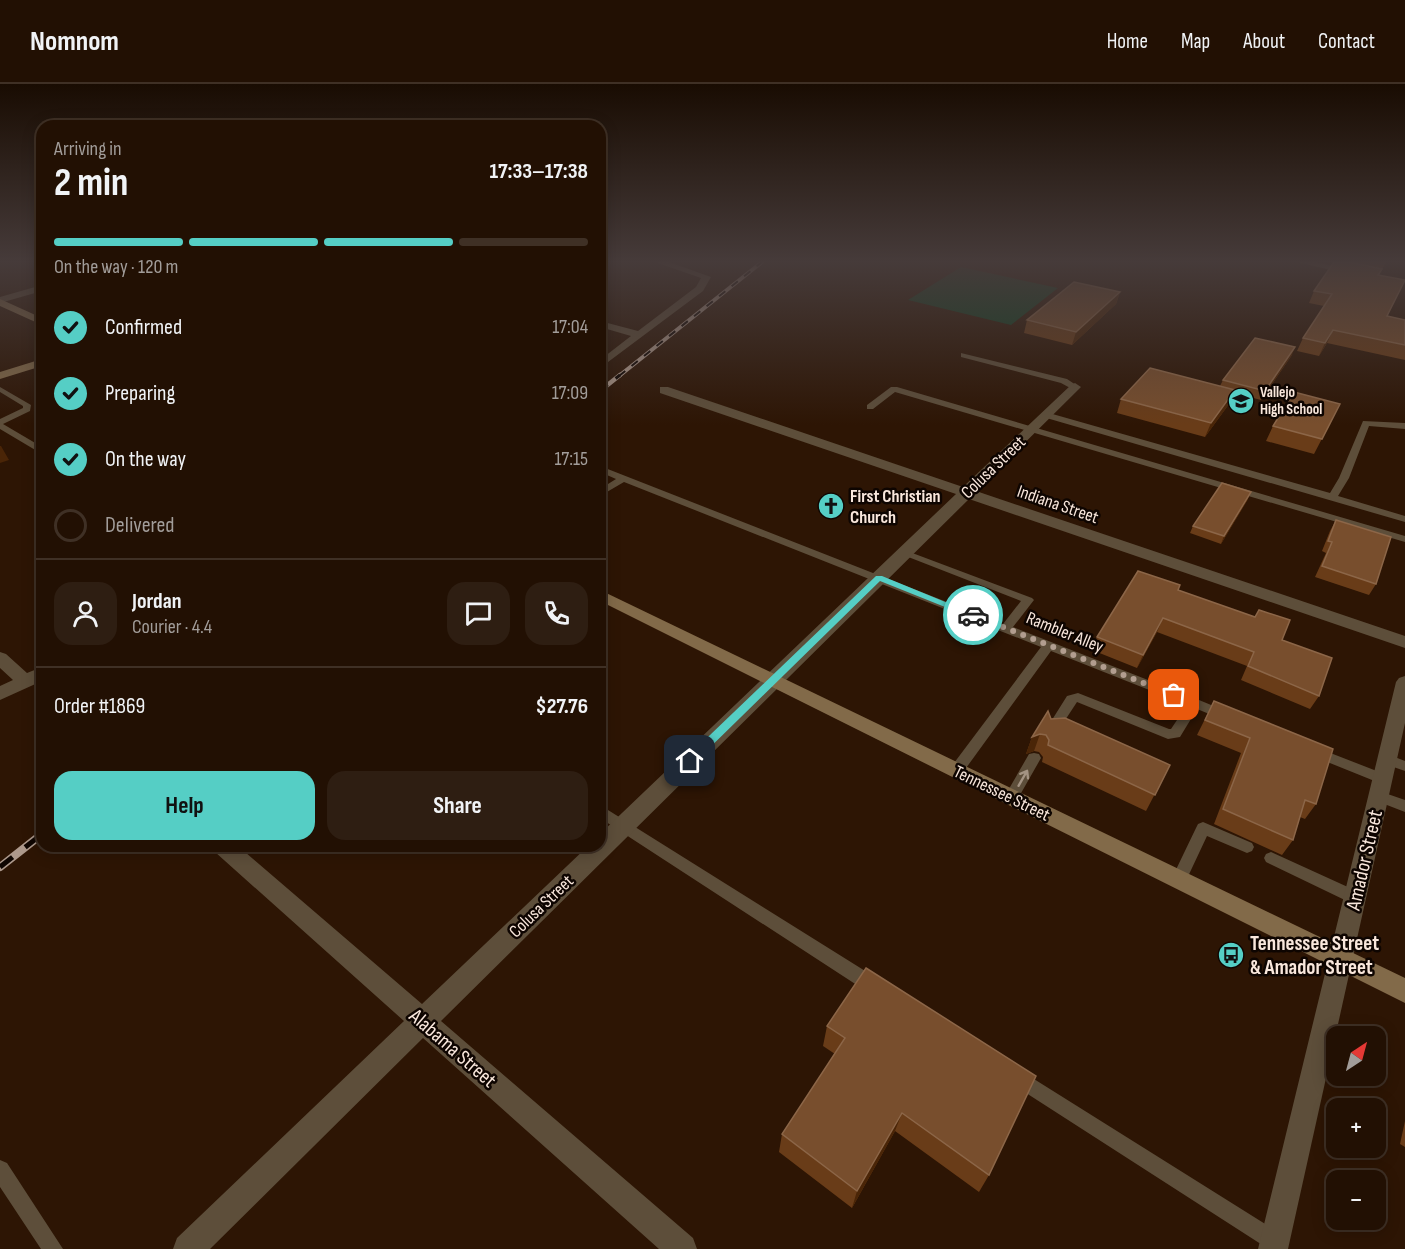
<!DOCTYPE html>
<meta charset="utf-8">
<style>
body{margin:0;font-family:"Sofia Sans Condensed",sans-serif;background:#2e1e12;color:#f1f3f6;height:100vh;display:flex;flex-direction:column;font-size:22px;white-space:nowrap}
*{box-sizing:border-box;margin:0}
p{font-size:20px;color:#a29d9a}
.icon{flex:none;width:33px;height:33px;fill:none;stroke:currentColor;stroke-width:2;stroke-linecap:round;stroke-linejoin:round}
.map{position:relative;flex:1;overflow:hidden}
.sheet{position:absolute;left:36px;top:36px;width:570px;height:732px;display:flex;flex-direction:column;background:#221003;border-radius:18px;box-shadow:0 3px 15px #0003,0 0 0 2px #3f3025}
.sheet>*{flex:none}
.needle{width:39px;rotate:36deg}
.fabs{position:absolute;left:1326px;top:942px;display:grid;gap:12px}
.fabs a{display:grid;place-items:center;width:60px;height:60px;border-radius:12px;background:#221003;box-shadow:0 3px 15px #0003,0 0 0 2px #3f3025;font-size:30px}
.pin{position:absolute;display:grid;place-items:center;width:51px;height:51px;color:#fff;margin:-26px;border-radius:12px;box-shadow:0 3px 9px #0006}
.courier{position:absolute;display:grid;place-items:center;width:60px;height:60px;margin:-30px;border:4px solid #55cec5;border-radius:50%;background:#fff;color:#222;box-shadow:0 2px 8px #0007}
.head em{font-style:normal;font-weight:700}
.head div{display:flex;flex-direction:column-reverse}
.head{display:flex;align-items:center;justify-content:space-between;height:102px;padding:0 18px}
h1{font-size:39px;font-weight:700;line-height:45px}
.bar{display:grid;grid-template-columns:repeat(4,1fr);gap:9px 6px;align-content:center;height:72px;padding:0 18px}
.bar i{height:8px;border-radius:4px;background:#3f3025}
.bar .on{background:#55cec5}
.bar p{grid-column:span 4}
.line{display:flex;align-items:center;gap:15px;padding:0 18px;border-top:2px solid #3f3025}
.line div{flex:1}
.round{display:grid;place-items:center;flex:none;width:63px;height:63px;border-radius:18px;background:#2e1e12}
ol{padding:0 18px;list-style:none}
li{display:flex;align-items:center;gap:18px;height:66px}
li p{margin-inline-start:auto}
li .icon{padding:6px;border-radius:50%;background:#55cec5;color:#111;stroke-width:4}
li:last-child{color:#a29d9a}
li i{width:33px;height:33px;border:3px solid #3f3025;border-radius:50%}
.action{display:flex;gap:12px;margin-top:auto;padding:12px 18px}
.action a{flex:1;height:69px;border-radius:18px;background:#55cec5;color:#111;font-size:24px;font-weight:700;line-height:69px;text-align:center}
.action a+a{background:#2e1e12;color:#f1f3f6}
header{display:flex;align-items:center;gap:36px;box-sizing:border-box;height:84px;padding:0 30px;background:#221003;border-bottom:2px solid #3f3025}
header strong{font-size:28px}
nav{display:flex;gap:33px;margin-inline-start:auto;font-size:21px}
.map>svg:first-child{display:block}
</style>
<header>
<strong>Nomnom</strong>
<nav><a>Home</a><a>Map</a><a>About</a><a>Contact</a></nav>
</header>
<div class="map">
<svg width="1405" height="1165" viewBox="0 0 1405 1165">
<rect width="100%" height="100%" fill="#2d1504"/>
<path fill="#0d4124" d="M 961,183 L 1058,204 L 1011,241 L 908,216 Z"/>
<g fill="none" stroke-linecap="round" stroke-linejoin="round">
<path fill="#5d4e3a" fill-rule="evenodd" d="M 961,269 L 1067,295 L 1079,303 L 1072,305 L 1061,299 L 961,273 Z
M 0,303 L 31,321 L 30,327 L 3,340 L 42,363 L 42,370 L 0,345 L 0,335 L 23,324 L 23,322 L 0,308 Z
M 891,303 L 897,303 L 1405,452 L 1405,458 L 895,308 L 873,325 L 867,325 L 867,321 Z
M 1043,329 L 1049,329 L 1330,409 L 1339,394 L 1363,337 L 1405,339 L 1405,345 L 1369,342 L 1349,394 L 1338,412 L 1405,432 L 1405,438 L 1043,333 Z
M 600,382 L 1003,540 L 1021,517 L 898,469 L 899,467 L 907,467 L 1032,514 L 1034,516 L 1013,543 L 1199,616 L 1228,628 L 1230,631 L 1228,634 L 1224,636 L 1197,625 L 1180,653 L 1168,655 L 1077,618 L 1056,650 L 1046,650 L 1045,647 L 1067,612 L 1078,609 L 1169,645 L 1171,645 L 1187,621 L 1051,567 L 961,691 L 956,692 L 951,691 L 949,687 L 951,683 L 1041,563 L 624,398 L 600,412 L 600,405 L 616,395 L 600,388 Z
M 1315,663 L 1387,691 L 1389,695 L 1387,699 L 1382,700 L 1310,671 L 1308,668 L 1310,665 Z
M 1034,669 L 1039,670 L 1041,674 L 1016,718 L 1011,719 L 1006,718 L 1004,714 L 1006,710 L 1029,670 Z
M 1387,670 L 1405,677 L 1405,687 L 1382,679 L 1380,675 L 1382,671 Z
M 1379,707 L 1405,716 L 1405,728 L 1374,716 L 1372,712 L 1374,708 Z
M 600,721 L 878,895 L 880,901 L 878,907 L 872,909 L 866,907 L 600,734 Z
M 1203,738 L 1252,759 L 1254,763 L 1252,767 L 1247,769 L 1207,752 L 1184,801 L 1179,802 L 1174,801 L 1171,796 L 1196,744 L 1198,740 Z
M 1271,768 L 1361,809 L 1364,814 L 1361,819 L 1356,821 L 1351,819 L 1266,778 L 1264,774 L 1266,770 Z
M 1018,985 L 1281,1150 L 1284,1157 L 1281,1164 L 1267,1164 L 1012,1000 L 1009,994 L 1012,988 Z
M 0,1076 L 7,1079 L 63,1165 L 41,1165 L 0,1103 Z"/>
<path fill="#5d4e3a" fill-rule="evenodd" d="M 655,178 L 669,178 L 711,193 L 703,207 L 600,284 L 600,276 L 631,252 L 600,243 L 600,237 L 638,247 L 696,203 L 701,194 Z
M 42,201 L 42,207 L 0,219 L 0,213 Z
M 1075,299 L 1081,303 L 1079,305 L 976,407 L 1405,552 L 1405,564 L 969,415 L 441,937 L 693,1154 L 697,1165 L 659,1165 L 423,954 L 210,1165 L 173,1165 L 177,1154 L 404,937 L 215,768 L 212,762 L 238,762 L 422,920 L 588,762 L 600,762 L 600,750 L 956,410 L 660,309 L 660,303 L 668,303 L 963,403 L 1071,301 Z
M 0,568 L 6,570 L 27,589 L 42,583 L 42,597 L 0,616 L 0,602 L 13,596 L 0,584 Z"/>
<path fill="#5d4e3a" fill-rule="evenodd" d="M 1297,178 L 1316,178 L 1357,188 L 1352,191 Z
M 1405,592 L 1405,639 L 1288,1165 L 1258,1165 L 1396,598 L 1399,594 Z"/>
<path fill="#826a49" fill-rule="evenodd" d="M 0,215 L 42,234 L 42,241 L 0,222 Z
M 42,275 L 42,282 L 0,295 L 0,288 Z
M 600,506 L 1405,894 L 1405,919 L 600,517 Z"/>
<g stroke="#ad998c" stroke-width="4">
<path id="rail-far2" d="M 619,292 L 762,178"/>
</g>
<g stroke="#ad998c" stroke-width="4.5">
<path id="rail-far1" d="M 600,307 L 620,291"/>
</g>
<g stroke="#ad998c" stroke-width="8">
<path id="rail" d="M 0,783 L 42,750"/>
</g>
<use href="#rail-far2" stroke="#0e0501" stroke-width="2" stroke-dasharray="8" stroke-linecap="butt"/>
<use href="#rail-far1" stroke="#0e0501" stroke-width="3" stroke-dasharray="10" stroke-linecap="butt"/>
<use href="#rail" stroke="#0e0501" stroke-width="5" stroke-dasharray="16" stroke-linecap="butt"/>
</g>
<path fill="#693c18" d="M 1334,178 L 1386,178 L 1379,191 L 1387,232 L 1405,236 L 1405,276 L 1327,259 L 1319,272 L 1297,267 L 1303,254 L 1324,222 L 1309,219 L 1314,207 Z
M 1120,208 L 1116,220 L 1072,261 L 1024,249 L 1027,236 Z
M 1292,271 L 1261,316 L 1234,309 L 1229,320 L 1205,353 L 1117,329 L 1121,315 L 1220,302 L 1223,296 Z
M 1340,320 L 1314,370 L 1266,357 L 1273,342 Z
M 1248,415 L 1221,460 L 1190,449 L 1193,442 Z
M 1336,436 L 1376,500 L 1369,511 L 1315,493 L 1326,469 L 1322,467 L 1330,447 Z
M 1178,506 L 1282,556 L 1319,612 L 1310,625 L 1241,596 L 1247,582 L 1157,548 L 1137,584 L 1092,566 L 1097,553 Z
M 1214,617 L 1316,720 L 1305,735 L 1300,733 L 1293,756 L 1282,771 L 1214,740 L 1241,669 L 1197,651 Z
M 1051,635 L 1170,681 L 1146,727 L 1042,678 L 1043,673 L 1039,668 L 1034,667 L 1026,670 L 1032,653 Z
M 866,884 L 989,1091 L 979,1108 L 895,1047 L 852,1124 L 779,1068 L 782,1050 L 835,970 L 823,962 L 827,942 Z
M 1405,1037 L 1405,1063 L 1400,1060 Z"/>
<path fill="#4a2507" d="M 1120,208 L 1116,220 L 1072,261 L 1076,248 Z
M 1333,246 L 1327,259 L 1319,272 L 1325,259 Z
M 1295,263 L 1292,271 L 1261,316 L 1265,307 Z
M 1235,306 L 1229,320 L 1205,353 L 1211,339 Z
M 0,362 L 1,362 L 9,376 L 0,379 Z
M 1251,408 L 1248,415 L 1221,460 L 1224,452 Z
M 1163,534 L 1157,548 L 1137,584 L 1143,571 Z
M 1040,650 L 1034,667 L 1026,670 L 1032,653 Z
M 902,1029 L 895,1047 L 852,1124 L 857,1107 Z"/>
<path fill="#784e2d" stroke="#8c6648" stroke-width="1.5" d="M 1334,178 L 1349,178 L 1382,185 L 1378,191 L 1405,196 L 1387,232 L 1405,236 L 1405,261 L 1333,246 L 1325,259 L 1303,254 L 1332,210 L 1314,207 Z
M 1074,198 L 1120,208 L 1076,248 L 1027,236 Z
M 1255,254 L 1295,263 L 1265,307 L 1223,296 Z
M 1150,284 L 1235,306 L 1211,339 L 1121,315 Z
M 1294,308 L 1340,320 L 1322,355 L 1273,342 Z
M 1222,399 L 1251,408 L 1224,452 L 1193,442 Z
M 1336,436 L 1391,453 L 1376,500 L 1322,482 L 1332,458 L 1328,457 Z
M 1138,487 L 1180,501 L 1178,506 L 1255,533 L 1259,526 L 1290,536 L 1282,556 L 1332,574 L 1319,612 L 1248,582 L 1254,568 L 1163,534 L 1143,571 L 1097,553 Z
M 1214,617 L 1333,665 L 1316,720 L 1305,716 L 1293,756 L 1223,725 L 1250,654 L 1205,636 Z
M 1048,627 L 1051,635 L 1065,634 L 1170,681 L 1155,711 L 1048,661 L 1049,656 L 1046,651 L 1040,650 L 1032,653 Z
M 866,884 L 1036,992 L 989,1091 L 902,1029 L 857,1107 L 782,1050 L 845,954 L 827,942 Z"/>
<defs><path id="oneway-shaft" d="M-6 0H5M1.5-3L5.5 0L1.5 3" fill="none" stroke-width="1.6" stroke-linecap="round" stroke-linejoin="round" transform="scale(1.5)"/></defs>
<use stroke="#a39383" href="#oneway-shaft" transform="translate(1023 694) rotate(-60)"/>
<linearGradient id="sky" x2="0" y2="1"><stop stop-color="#190c02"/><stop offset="0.52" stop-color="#463b3a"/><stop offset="1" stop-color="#463b3a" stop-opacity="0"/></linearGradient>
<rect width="1405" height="341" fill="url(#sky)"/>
<path fill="#55cec5" d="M 876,492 L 882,492 L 977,531 L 970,533 L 880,497 L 693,680 L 686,680 L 686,674 Z"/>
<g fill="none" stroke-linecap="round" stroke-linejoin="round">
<path stroke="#b29e90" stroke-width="6" stroke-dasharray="0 10.8" d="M 973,531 L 1174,611"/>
</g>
<defs>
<g id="school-disc" transform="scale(1.35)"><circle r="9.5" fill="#55cec5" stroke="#0e0501"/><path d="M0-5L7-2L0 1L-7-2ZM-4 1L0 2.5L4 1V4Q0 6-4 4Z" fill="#111"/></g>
<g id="church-disc" transform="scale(1.35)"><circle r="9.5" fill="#55cec5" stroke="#0e0501"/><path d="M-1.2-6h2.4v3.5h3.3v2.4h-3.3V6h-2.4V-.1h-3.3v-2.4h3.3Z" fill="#111"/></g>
<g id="bus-disc" transform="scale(1.35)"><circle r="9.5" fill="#55cec5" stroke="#0e0501"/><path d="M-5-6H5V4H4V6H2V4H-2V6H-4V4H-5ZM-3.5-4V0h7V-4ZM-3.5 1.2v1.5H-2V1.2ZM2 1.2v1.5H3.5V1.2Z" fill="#111"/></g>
</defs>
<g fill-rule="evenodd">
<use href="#school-disc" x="1241" y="317"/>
<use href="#church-disc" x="831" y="422"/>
<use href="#bus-disc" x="1231" y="871"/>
</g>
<g text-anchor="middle" stroke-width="5" stroke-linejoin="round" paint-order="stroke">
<g font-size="15" font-weight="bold" fill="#f9e7dc" stroke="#0e0501" text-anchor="start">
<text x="1260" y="313">Vallejo<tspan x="1260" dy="17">High School</tspan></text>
</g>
<g font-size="18" fill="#f9e7dc" stroke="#0e0501">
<text transform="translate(993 383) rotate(-44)" y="6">Colusa Street</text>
<text transform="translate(1058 420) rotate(19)" y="6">Indiana Street</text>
<text transform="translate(1065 548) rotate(22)" y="6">Rambler Alley</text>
<text transform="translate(1002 709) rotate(26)" y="6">Tennessee Street</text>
<text transform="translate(541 822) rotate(-44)" y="6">Colusa Street</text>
</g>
<g font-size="18" font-weight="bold" fill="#f9e7dc" stroke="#0e0501" text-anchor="start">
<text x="850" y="418">First Christian<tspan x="850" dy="21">Church</tspan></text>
</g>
<g font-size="21" fill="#f9e7dc" stroke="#0e0501">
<text transform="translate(1364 776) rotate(-77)" y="7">Amador Street</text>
<text transform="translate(453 964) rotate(41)" y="7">Alabama Street</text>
</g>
<g font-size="21" font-weight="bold" fill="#f9e7dc" stroke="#0e0501" text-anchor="start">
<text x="1250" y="866">Tennessee Street<tspan x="1250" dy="24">&amp; Amador Street</tspan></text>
</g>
</g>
</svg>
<div class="fabs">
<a><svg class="needle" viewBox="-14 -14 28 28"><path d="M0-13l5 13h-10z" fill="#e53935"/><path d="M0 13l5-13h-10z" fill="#a29d9a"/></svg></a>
<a>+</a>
<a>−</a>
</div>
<div class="pin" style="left:1174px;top:611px;background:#ea580c"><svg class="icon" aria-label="bag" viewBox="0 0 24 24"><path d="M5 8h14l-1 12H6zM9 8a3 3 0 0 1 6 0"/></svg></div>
<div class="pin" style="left:690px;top:677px;background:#1f2937"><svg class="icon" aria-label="home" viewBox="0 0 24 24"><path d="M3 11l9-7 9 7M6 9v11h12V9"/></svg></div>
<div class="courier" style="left:973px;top:531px"><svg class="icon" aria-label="car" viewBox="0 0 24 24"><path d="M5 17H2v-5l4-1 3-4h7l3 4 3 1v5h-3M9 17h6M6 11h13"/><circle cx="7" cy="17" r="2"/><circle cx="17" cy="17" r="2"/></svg></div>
<section class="sheet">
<div class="head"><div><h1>2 min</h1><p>Arriving in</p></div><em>17:33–17:38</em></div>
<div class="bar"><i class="on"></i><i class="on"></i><i class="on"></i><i></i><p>On the way · 120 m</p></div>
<ol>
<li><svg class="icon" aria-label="check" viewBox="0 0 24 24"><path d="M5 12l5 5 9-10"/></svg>Confirmed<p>17:04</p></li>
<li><svg class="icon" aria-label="check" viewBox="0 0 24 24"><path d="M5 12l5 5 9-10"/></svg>Preparing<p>17:09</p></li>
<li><svg class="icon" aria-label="check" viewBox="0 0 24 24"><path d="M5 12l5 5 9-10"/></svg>On the way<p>17:15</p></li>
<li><i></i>Delivered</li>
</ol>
<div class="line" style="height:108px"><a class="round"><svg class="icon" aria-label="person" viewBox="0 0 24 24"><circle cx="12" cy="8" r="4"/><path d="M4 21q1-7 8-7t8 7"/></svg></a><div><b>Jordan</b><p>Courier · 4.4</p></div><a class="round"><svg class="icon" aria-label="chat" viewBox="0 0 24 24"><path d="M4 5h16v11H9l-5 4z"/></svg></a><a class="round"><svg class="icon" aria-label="phone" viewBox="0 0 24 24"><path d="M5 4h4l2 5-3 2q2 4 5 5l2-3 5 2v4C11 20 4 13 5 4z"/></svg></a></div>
<div class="line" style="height:78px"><div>Order #1869</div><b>$27.76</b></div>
<div class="action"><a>Help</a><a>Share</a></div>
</section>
</div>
